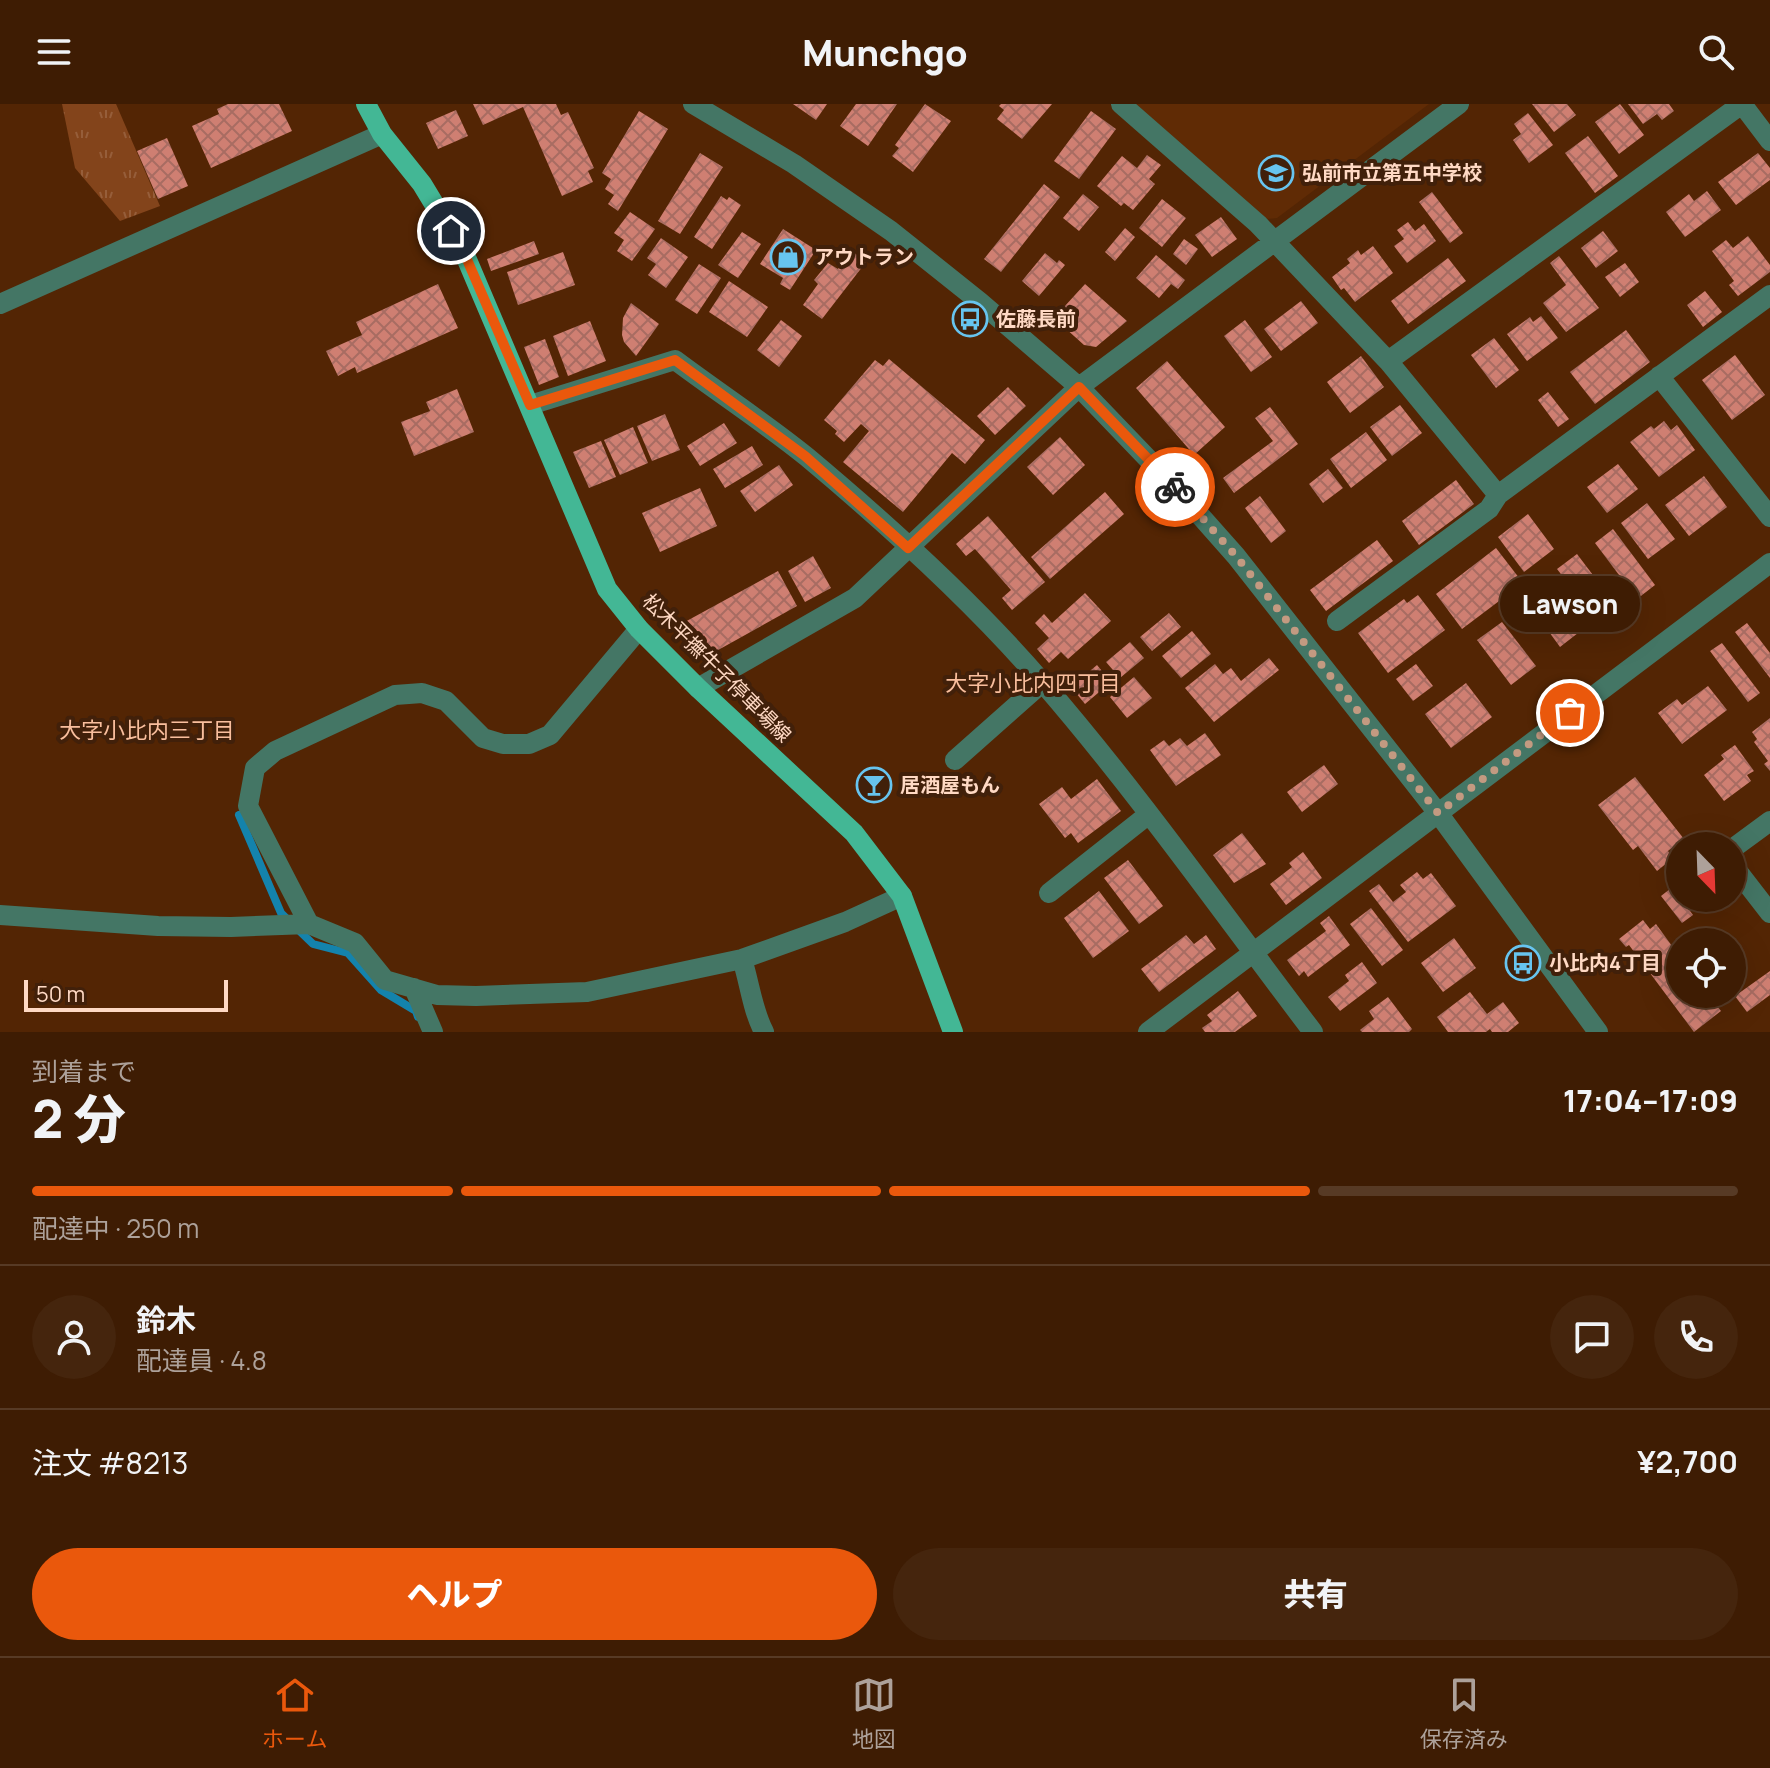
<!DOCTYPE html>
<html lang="ja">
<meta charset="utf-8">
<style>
body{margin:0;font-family:Manrope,"Noto Sans JP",sans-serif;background:#45250d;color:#f1f3f6;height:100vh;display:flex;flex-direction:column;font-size:30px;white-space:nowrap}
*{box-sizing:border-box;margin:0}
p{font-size:26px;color:#ada19a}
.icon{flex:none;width:44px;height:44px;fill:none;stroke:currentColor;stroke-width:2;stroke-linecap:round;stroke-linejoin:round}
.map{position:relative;height:928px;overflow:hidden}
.details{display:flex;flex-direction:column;background:#3e1c03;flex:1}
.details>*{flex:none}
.needle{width:52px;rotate:157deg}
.fabs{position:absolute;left:1666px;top:728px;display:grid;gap:16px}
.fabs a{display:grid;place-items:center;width:80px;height:80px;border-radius:50%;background:#3e1c03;box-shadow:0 8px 32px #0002,0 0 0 2px #573a25;font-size:40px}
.scale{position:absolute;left:24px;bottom:20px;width:204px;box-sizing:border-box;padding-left:8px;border:4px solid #ffd9c4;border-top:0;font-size:22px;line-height:28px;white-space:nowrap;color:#ffd9c4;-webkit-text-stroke:6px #41200a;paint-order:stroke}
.pin{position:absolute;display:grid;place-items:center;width:68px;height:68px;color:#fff;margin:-34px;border:4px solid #fff;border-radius:50%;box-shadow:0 2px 8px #0007}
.courier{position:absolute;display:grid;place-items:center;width:80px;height:80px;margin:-40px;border:6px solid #ea580c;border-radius:50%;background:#fff;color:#222;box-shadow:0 2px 10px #0007}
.bubble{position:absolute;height:56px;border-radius:28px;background:#3e1c03;box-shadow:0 8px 32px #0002,0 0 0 2px #573a25;font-size:26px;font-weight:800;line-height:56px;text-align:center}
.overview em{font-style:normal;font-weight:800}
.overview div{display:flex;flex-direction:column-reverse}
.overview{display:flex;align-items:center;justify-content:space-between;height:136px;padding:0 32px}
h1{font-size:52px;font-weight:800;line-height:60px}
.bar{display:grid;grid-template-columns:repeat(4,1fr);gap:12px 8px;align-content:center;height:96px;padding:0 32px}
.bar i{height:10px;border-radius:6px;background:#573a25}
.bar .selected{background:#ea580c}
.bar p{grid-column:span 4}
.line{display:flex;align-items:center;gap:20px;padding:0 32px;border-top:2px solid #573a25}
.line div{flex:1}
.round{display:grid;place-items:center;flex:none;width:84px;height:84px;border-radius:42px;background:#45250d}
.cta{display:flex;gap:16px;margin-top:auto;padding:16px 32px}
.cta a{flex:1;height:92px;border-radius:48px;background:#ea580c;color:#fff;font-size:32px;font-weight:800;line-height:92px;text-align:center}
.cta a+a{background:#45250d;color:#f1f3f6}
header{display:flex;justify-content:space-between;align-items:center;height:104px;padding:0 32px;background:#3e1c03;font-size:36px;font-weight:800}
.dock{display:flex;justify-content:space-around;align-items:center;height:112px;border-top:2px solid #573a25;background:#3e1c03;font-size:22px;color:#ada19a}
.dock a{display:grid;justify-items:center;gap:4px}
.dock .selected{color:#ea580c}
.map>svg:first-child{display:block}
</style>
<header><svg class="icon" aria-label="menu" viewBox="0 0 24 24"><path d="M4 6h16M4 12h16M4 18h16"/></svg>Munchgo<svg class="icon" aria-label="search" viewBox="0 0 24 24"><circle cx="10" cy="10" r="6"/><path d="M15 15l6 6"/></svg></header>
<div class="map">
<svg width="1770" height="928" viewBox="0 0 1770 928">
<defs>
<pattern id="grass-tufts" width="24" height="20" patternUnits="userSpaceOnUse" patternTransform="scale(2)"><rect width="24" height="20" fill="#83441b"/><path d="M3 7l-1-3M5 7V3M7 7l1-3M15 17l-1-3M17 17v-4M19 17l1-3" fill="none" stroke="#965e3a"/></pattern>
<pattern id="building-cross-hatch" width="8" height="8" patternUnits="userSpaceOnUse" patternTransform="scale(2)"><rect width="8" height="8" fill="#cf7f72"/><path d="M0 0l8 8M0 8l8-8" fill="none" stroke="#a86c62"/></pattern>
</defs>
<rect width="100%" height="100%" fill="#532504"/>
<path fill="#602b05" d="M 1136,0 L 1429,0 L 1277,114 L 1267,115 Z"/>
<path fill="url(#grass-tufts)" d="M 62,0 L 116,0 L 160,102 L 120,117 L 75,64 Z"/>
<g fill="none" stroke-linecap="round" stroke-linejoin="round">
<path stroke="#1483ac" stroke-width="8" d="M 239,711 L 281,809 L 313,840 L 348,849 L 381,886 L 416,907 L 418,913"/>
</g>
<path fill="url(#building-cross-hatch)" d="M 228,0 L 279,0 L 292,27 L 211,64 L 192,22 L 219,10 L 217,5 Z
M 473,0 L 556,0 L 561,11 L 568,8 L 594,64 L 588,67 L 593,78 L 562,92 L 523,3 L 483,21 Z
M 793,0 L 827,0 L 816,16 Z
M 856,0 L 897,0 L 868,42 L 840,22 Z
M 925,0 L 951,17 L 913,68 L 892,52 L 899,44 L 895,41 Z
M 1001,0 L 1052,0 L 1022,35 L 997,15 L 1004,6 L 999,2 Z
M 1532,0 L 1567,0 L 1576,11 L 1554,28 Z
M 1620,0 L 1644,31 L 1619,50 L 1595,18 Z
M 1628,0 L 1669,0 L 1674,7 L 1662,16 L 1657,10 L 1643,20 Z
M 456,6 L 468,32 L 438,45 L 426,19 Z
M 639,7 L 668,25 L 618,107 L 608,100 L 614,91 L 605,85 L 611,75 L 602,69 Z
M 1091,7 L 1116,25 L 1079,75 L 1054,57 Z
M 1528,9 L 1553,41 L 1529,59 L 1513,36 L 1521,30 L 1514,20 Z
M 1588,32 L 1618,72 L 1595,89 L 1565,49 Z
M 167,34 L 188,82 L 158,95 L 137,47 Z
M 700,49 L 723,63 L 680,130 L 658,117 Z
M 1758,49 L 1770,64 L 1770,76 L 1736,101 L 1718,78 Z
M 1147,51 L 1161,61 L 1149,75 L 1155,80 L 1133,106 L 1124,99 L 1121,102 L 1097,82 L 1122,52 L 1137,64 Z
M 1044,80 L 1060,93 L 1001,168 L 984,155 Z
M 1707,87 L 1721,106 L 1685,133 L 1666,108 L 1689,90 L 1694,97 Z
M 1432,88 L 1463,129 L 1450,139 L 1419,98 Z
M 1083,90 L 1099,103 L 1079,127 L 1063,114 Z
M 721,92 L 727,96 L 729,93 L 741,101 L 712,145 L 694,133 Z
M 1162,95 L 1186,114 L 1162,143 L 1139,124 Z
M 630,108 L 655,125 L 632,157 L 617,147 L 624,136 L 614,129 Z
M 1221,113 L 1237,135 L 1212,153 L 1195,131 Z
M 1408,118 L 1415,127 L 1424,120 L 1436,137 L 1407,159 L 1394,142 L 1404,135 L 1397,126 Z
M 1125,124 L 1135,133 L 1115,157 L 1105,148 Z
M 783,125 L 816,146 L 790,186 L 780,180 L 783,174 L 760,160 Z
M 1603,127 L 1618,147 L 1596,164 L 1581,144 Z
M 742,128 L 761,140 L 738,174 L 718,161 Z
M 1748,132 L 1770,161 L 1770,168 L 1738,192 L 1729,181 L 1734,177 L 1712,147 L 1726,136 L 1733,144 Z
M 661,134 L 688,153 L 666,184 L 648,171 L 656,160 L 647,154 Z
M 1184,135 L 1198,145 L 1186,161 L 1173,150 Z
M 534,137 L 539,150 L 491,167 L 487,155 Z
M 1373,142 L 1393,169 L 1355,198 L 1344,184 L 1341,186 L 1332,173 L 1350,159 L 1347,155 L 1358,146 L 1361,151 Z
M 852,147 L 866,158 L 822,215 L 803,201 L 818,180 L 814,176 L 828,159 L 838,165 Z
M 563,148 L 575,181 L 518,201 L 507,168 Z
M 1045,149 L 1057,159 L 1059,156 L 1065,161 L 1039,192 L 1022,177 Z
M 1156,151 L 1185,176 L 1178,185 L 1171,180 L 1159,194 L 1136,174 Z
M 1559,152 L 1599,204 L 1566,228 L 1543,199 L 1566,181 L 1550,159 Z
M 1448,154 L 1466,177 L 1408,220 L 1391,197 Z
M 1625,159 L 1639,178 L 1620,193 L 1605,173 Z
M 699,160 L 721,174 L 697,210 L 675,196 Z
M 729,177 L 768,203 L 747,233 L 709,208 Z
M 438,180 L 458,224 L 357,269 L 355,263 L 338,272 L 326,247 L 362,231 L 356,218 Z
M 1085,180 L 1127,217 L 1096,243 L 1084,241 L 1054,214 Z
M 1705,187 L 1722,208 L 1703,223 L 1687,201 Z
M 1301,197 L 1318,219 L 1281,247 L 1264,225 Z
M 631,199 L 659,220 L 636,252 L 624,238 L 622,231 L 623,214 Z
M 1541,212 L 1558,234 L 1527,257 L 1507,230 L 1530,213 L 1533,218 Z
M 781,216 L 802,232 L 779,263 L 757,246 Z
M 1245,216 L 1272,253 L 1251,268 L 1224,232 Z
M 590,217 L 606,257 L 568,272 L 553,232 Z
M 1626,226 L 1650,258 L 1595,300 L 1570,268 Z
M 1494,234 L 1519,266 L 1496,284 L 1471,251 Z
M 545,235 L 559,273 L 539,281 L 524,243 Z
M 1735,251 L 1765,291 L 1732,316 L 1702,276 Z
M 1361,252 L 1384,283 L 1350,309 L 1327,278 Z
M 889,255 L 985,336 L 965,360 L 952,349 L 903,408 L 843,358 L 869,327 L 861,320 L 844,338 L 835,330 L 837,327 L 824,316 L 875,256 L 883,262 Z
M 1167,257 L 1225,323 L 1194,351 L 1136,284 Z
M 1008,283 L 1026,302 L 995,331 L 977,312 Z
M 457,285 L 474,328 L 414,352 L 401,318 L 430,307 L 426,298 Z
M 1548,288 L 1569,315 L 1558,323 L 1538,296 Z
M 1400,301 L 1422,329 L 1392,352 L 1370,323 Z
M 1270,303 L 1298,340 L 1234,389 L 1223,374 L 1273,337 L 1255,314 Z
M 665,310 L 680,346 L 652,357 L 637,322 Z
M 1664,317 L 1671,326 L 1677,321 L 1695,346 L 1659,373 L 1630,338 L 1651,322 L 1654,325 Z
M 724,319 L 737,339 L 700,362 L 687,342 Z
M 633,323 L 648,359 L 620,371 L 604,336 Z
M 1366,328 L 1387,356 L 1351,384 L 1330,355 Z
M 1060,333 L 1085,361 L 1053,391 L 1027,363 Z
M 601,337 L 616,373 L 589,384 L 573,348 Z
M 752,342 L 763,361 L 725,384 L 713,365 Z
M 1618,360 L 1638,385 L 1607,409 L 1587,383 Z
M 779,361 L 793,381 L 755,408 L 740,387 Z
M 1328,365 L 1343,384 L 1323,399 L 1309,380 Z
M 1704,372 L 1727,403 L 1689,432 L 1665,401 Z
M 1456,376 L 1474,400 L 1419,441 L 1402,417 Z
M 700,384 L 717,422 L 660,448 L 642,409 Z
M 1105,388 L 1124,410 L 1050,475 L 1031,453 Z
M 1260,392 L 1286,427 L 1271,439 L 1245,404 Z
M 1647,399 L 1675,435 L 1648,455 L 1621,419 Z
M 1528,410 L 1554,445 L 1524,468 L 1498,433 Z
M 988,412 L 1045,478 L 1012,506 L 1002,494 L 1011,486 L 975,445 L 966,452 L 956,440 Z
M 1613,425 L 1655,481 L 1637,495 L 1595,439 Z
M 1377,436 L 1393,457 L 1326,507 L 1310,486 Z
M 1496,444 L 1523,479 L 1462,525 L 1436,490 Z
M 1577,450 L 1621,508 L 1601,522 L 1557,465 Z
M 813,452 L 831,484 L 805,498 L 788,467 Z
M 778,467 L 797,502 L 702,555 L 683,519 Z
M 1555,479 L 1587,522 L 1560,543 L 1528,499 Z
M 1085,489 L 1111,517 L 1068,555 L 1061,548 L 1049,559 L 1037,545 L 1049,534 L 1035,519 L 1044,510 L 1052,519 Z
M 1418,491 L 1445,526 L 1388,569 L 1358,529 L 1404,495 L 1407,499 Z
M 1169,509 L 1181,523 L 1152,547 L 1140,533 Z
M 1502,518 L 1536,562 L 1511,581 L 1477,536 Z
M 1747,519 L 1770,549 L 1770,574 L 1735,528 Z
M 1192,527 L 1211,550 L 1181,574 L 1162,552 Z
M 1130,538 L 1144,554 L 1120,574 L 1106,558 Z
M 1722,539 L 1760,589 L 1748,598 L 1710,547 Z
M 1269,554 L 1279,566 L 1214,618 L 1185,584 L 1215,560 L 1223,570 L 1231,564 L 1241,577 Z
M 1416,560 L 1433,582 L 1413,597 L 1396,575 Z
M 1097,561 L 1111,578 L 1085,600 L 1071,583 Z
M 1134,573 L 1152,594 L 1127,614 L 1110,593 Z
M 1466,579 L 1492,613 L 1451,644 L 1425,610 Z
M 1708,582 L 1727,606 L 1682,640 L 1658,609 L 1677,595 L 1682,601 Z
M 1770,614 L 1770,667 L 1764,660 L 1768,657 L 1754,638 L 1757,635 L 1752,628 Z
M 1205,629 L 1221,651 L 1176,682 L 1150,646 L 1164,636 L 1169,642 L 1180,634 L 1187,642 Z
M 1735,641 L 1754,667 L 1747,671 L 1751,677 L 1724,697 L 1704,671 L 1724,655 L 1721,651 Z
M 1324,661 L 1338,680 L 1302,708 L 1287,688 Z
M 1635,673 L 1684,735 L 1668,747 L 1673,754 L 1657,767 L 1638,742 L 1633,746 L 1598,701 Z
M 1097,675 L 1121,707 L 1078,739 L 1071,729 L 1065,734 L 1039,700 L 1062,683 L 1071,695 Z
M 1242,729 L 1266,760 L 1234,779 L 1213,751 Z
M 1303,748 L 1322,774 L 1286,801 L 1270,780 L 1292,763 L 1289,759 Z
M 1128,756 L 1163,802 L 1139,820 L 1104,774 Z
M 1417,768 L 1423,775 L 1431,769 L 1456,802 L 1408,838 L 1369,787 L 1379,780 L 1393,798 L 1406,788 L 1400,781 Z
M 1680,777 L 1680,794 L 1707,794 L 1690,807 L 1693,811 L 1682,819 L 1661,792 Z
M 1099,787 L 1129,827 L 1093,854 L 1064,814 Z
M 1371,804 L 1403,846 L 1382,862 L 1350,820 Z
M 1329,812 L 1350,841 L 1308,873 L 1304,867 L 1299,872 L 1287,856 L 1326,827 L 1320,819 Z
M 1643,816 L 1650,825 L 1656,820 L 1680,853 L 1680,890 L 1708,890 L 1721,907 L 1694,928 L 1629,841 L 1626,843 L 1619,835 Z
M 1186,831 L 1194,840 L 1206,831 L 1216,845 L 1159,888 L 1141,865 Z
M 1454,834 L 1476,864 L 1443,888 L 1421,859 Z
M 1362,858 L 1377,879 L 1340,907 L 1328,893 L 1349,877 L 1345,871 Z
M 1770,867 L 1770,891 L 1747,908 L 1735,892 Z
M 1238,887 L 1257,912 L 1235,928 L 1205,928 L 1202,924 L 1212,917 L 1207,911 Z
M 1470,888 L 1487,910 L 1503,898 L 1519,919 L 1508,928 L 1492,928 L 1490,925 L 1486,928 L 1448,928 L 1437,913 Z
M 1388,893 L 1412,925 L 1409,928 L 1362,928 L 1360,926 L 1374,915 L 1369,907 Z"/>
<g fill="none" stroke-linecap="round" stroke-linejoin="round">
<path stroke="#447665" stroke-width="20" d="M 693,0 L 794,60 L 891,127 L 980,198 L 1079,283 L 1174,382 L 1236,452 L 1438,709 L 1598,928
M 1121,0 L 1258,120 L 1388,257 L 1498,391 L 1770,191
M 1742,0 L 1770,37
M 0,200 L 382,30
M 1388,257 L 1742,0
M 1659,272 L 1770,413
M 530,301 L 675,256 C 719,289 765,319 807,353 C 887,420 975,500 1043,579 C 1139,690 1224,811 1313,928
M 1337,517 L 1489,405 L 1498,391
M 698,584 L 855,494 L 1079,283 L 1459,0
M 955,656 L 1043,578
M 1732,745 L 1770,717
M 1732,760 L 1770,809
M 1049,789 L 1149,710
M 0,811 L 158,822 L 231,823 L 309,820 L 355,839 L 385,876 L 437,891 L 476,892 L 587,888 L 742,855 L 845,818 L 902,792
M 309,820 L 248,702 L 255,664 L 275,647 L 395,591 L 422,589 L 446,597 L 483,634 L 503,640 L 529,640 L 550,631 L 639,525
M 742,855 C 750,880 752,905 764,928
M 414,884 L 433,928
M 1148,928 L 1770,459"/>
<path stroke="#43b795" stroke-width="20" d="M 366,0 L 382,30 L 422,80 L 465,151 L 607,485 L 639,525 L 698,584 L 854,729 L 902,792 L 953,928"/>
</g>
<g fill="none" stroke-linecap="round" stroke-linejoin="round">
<path stroke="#c39a81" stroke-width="8" stroke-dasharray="0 14.4" d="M 1175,383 L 1236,452 L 1438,709 L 1570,609"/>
<path stroke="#ea580c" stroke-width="10" d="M 451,127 L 465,151 L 530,301 L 675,256 L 805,352 L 908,444 L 1079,283 L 1175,383"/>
</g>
<defs>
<g id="school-ring" transform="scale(1.8)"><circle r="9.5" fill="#41200a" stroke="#67c4ef" stroke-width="1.5"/><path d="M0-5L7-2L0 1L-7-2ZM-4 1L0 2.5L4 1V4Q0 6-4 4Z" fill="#67c4ef"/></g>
<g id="shop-ring" transform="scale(1.8)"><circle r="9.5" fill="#41200a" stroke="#67c4ef" stroke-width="1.5"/><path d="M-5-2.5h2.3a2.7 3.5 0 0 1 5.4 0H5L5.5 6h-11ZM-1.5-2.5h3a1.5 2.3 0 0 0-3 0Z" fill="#67c4ef"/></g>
<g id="bus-ring" transform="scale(1.8)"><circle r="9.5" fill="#41200a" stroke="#67c4ef" stroke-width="1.5"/><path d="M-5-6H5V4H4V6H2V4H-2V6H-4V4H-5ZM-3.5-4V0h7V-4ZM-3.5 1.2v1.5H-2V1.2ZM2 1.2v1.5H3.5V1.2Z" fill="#67c4ef"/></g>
<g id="bar-ring" transform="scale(1.8)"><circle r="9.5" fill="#41200a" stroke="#67c4ef" stroke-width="1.5"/><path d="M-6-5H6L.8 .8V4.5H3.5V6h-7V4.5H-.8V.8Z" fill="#67c4ef"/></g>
</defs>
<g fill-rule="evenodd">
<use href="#school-ring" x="1276" y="69"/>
<use href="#shop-ring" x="788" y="153"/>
<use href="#bus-ring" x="970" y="215"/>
<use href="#bar-ring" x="874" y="681"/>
<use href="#bus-ring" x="1523" y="859"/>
</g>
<g text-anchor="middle" stroke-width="8" stroke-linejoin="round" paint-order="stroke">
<g font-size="20" font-weight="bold" fill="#ffd9c4" stroke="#41200a" text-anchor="start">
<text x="1302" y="76">弘前市立第五中学校</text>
<text x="814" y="160">アウトラン</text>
<text x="996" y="222">佐藤長前</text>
<text x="900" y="688">居酒屋もん</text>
<text x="1549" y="866">小比内4丁目</text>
</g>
<g font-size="20" fill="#ffd9c4" stroke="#41200a">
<text transform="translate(717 564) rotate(45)" y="7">松木平撫牛子停車場線</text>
</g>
<g font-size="22" fill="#f9be9d" stroke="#41200a">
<text x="1033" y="587">大字小比内四丁目</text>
<text x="147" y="634">大字小比内三丁目</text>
</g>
</g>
</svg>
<div class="fabs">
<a><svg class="needle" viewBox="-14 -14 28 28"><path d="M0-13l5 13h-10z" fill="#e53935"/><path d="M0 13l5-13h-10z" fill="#ada19a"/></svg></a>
<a><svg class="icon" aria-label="locate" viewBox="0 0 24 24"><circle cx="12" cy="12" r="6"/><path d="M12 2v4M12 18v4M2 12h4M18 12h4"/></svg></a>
</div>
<div class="scale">50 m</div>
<div class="pin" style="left:1570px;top:609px;background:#ea580c"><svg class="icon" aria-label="bag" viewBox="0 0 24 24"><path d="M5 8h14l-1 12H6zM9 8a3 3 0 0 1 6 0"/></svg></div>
<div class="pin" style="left:451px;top:127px;background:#1f2937"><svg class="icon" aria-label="home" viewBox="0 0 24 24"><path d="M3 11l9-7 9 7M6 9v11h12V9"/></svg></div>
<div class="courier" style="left:1175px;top:383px"><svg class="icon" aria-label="bike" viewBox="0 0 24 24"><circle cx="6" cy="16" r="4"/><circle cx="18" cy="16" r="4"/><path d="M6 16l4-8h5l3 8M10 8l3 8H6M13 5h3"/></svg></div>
<div class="bubble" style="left:1500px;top:472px;width:140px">Lawson</div>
</div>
<section class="details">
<div class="overview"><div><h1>2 分</h1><p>到着まで</p></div><em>17:04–17:09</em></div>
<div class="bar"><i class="selected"></i><i class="selected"></i><i class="selected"></i><i></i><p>配達中 · 250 m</p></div>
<div class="line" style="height:144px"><a class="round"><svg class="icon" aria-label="person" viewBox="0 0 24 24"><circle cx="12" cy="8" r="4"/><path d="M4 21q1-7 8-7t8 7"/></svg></a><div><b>鈴木</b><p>配達員 · 4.8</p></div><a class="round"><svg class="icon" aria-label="chat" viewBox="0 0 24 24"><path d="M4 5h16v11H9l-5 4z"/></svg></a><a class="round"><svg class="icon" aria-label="phone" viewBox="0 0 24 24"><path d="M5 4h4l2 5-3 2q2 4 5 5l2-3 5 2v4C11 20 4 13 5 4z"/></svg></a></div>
<div class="line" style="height:104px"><div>注文 #8213</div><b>¥2,700</b></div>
<div class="cta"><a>ヘルプ</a><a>共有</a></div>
</section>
<nav class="dock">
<a class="selected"><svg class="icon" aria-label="home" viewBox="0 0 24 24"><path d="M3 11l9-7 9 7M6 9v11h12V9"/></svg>ホーム</a>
<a><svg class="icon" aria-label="map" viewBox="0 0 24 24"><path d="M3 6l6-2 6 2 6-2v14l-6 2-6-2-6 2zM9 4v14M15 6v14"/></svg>地図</a>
<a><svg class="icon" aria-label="saved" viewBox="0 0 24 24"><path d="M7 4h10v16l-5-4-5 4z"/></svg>保存済み</a>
</nav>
